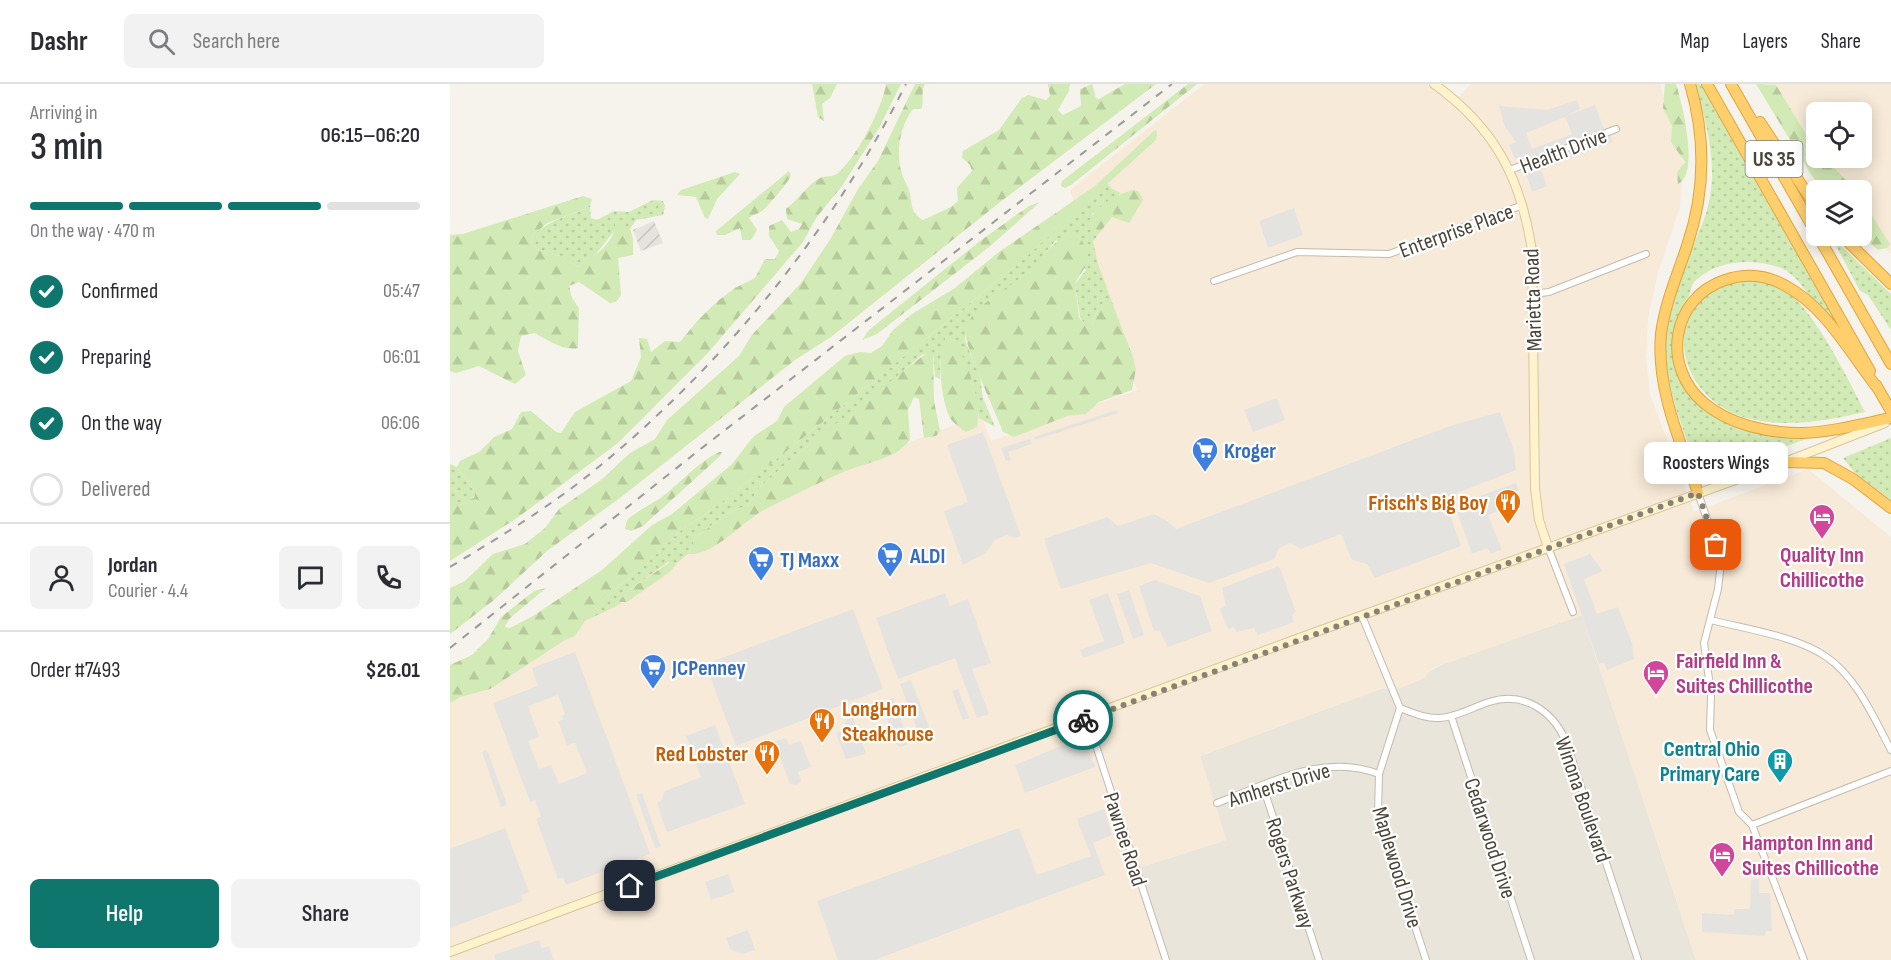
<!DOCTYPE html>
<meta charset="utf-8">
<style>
body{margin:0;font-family:"Sofia Sans Condensed",sans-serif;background:#f2f2f3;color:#2b2b33;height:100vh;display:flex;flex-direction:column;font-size:22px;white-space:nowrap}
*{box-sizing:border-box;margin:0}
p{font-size:20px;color:#7c7c81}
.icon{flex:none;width:33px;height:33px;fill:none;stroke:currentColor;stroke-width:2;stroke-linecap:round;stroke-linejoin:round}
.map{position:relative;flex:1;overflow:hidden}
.sheet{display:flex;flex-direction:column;background:#fff;width:450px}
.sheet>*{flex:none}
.controls{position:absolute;left:1356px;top:18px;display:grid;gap:12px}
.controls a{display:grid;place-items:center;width:66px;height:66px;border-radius:9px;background:#fff;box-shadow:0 3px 15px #0003;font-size:30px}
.pin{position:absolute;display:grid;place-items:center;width:51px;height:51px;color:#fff;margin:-26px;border-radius:12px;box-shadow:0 3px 9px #0006}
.courier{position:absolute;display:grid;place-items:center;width:60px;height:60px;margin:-30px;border:4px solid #0f766e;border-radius:50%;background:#fff;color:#222;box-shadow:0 2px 8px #0007}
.bubble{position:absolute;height:42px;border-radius:9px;background:#fff;box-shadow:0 3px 15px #0003;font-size:20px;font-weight:600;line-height:42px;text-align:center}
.headline em{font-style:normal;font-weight:600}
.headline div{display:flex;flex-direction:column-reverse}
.headline{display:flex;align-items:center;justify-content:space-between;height:102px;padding:0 30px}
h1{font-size:39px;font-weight:600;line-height:45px}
.bar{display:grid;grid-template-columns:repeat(4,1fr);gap:9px 6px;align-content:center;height:72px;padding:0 30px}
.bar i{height:8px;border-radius:4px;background:#e1e1e2}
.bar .selected{background:#0f766e}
.bar p{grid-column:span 4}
.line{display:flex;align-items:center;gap:15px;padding:0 30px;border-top:2px solid #e1e1e2}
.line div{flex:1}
.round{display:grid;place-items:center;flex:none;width:63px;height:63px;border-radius:9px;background:#f2f2f3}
ol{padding:0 30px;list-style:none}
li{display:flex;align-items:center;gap:18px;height:66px}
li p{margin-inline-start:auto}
li .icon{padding:6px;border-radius:50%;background:#0f766e;color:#fff;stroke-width:4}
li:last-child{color:#7c7c81}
li i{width:33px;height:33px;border:3px solid #e1e1e2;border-radius:50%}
.action{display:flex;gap:12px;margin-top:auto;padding:12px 30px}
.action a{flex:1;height:69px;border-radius:9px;background:#0f766e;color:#fff;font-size:24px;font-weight:600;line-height:69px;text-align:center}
.action a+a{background:#f2f2f3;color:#2b2b33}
header{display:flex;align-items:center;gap:36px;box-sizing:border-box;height:84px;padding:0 30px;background:#fff;border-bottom:2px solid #e1e1e2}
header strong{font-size:28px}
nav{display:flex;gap:33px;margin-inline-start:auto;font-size:21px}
.search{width:420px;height:54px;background:#f2f2f3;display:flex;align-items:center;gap:15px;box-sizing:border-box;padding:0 21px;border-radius:9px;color:#7c7c81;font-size:22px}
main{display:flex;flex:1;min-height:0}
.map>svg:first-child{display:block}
</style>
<header>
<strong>Dashr</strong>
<div class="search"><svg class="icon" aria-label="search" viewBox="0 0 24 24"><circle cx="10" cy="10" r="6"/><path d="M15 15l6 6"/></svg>Search here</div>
<nav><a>Map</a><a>Layers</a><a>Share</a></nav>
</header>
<main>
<section class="sheet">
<div class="headline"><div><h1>3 min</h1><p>Arriving in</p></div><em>06:15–06:20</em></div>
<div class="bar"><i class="selected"></i><i class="selected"></i><i class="selected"></i><i></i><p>On the way · 470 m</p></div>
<ol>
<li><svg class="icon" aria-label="check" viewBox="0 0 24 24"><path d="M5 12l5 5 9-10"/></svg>Confirmed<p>05:47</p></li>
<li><svg class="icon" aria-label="check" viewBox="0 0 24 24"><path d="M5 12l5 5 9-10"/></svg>Preparing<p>06:01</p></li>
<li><svg class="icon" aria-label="check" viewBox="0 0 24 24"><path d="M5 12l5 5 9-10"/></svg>On the way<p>06:06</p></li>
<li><i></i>Delivered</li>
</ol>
<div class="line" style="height:108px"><a class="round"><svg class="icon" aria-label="person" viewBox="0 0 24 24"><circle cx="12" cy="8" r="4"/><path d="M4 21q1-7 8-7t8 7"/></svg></a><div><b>Jordan</b><p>Courier · 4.4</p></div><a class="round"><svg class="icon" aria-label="chat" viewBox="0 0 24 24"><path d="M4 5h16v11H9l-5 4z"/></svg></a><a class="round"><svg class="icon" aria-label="phone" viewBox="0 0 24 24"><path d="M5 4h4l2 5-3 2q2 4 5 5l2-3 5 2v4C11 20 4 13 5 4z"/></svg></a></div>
<div class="line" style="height:78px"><div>Order #7493</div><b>$26.01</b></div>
<div class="action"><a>Help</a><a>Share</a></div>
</section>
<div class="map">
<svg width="1441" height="876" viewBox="0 0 1441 876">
<defs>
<pattern id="industrial-furrows" width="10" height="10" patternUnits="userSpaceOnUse" patternTransform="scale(1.5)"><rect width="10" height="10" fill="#e6e2dd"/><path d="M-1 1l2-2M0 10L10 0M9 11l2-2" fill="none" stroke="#c7c3be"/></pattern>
<pattern id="grass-dots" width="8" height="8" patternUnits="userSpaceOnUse" patternTransform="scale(1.5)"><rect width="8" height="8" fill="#d2eab5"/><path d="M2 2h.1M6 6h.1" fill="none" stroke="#b6ca9c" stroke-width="1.8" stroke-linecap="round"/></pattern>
<pattern id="forest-firs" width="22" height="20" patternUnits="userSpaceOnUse" patternTransform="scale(1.5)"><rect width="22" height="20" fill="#d2eab5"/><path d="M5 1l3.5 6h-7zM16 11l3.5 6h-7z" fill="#b6ca9c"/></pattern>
</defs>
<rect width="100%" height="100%" fill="#f6f3ec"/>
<path fill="#eae5da" d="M 1132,531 L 1246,876 L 711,876 L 682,786 L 776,756 L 750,672 L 933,604 L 946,606 L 991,581 Z"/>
<path fill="#f7ead8" d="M 754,0 L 992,0 L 1009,13 L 1021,0 L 1210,0 L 1233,79 L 1230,123 L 1208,189 L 1198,234 L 1196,272 L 1200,310 L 1244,428 L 1358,385 L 1441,453 L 1441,876 L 1246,876 L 1132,531 L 991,581 L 980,586 L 975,594 L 946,606 L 933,604 L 750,672 L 776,756 L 682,786 L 711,876 L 0,876 L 0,602 L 371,392 L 531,331 L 541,357 L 687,306 L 620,106 Z
M 1320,0 L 1441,0 L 1441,170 L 1412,141 L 1412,106 L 1388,106 L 1367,74 L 1412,74 L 1412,28 L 1366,28 L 1366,73 Z"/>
<path fill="url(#industrial-furrows)" d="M 204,137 L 213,159 L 191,167 L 183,146 Z"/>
<path fill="url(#grass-dots)" d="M 1244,0 L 1250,0 L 1390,246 C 1369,238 1355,193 1331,184 C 1305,174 1267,175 1245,197 C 1241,201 1241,208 1238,214 C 1228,233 1219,250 1223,274 C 1227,293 1246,312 1258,328 L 1364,352 L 1251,394 C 1233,345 1212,298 1216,245 C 1218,208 1240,172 1253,138 C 1271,93 1259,44 1244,0 Z
M 657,99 L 662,105 L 671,109 L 642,130 L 641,147 L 647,152 L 643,158 L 648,180 L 666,229 L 649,222 L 642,241 L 635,241 L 630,233 L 625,200 L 636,186 L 606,156 L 583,184 L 523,232 L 515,246 L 515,256 L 530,293 L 533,314 L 545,343 L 529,334 L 523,299 L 496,252 L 490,278 L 490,295 L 485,293 L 483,269 L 473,270 L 416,319 L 351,367 L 309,404 L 299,420 L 275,431 L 246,453 L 238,470 L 226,480 L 218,478 L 179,506 L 168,518 L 171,520 L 133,538 L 145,522 L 195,481 L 230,447 L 260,427 L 323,378 L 567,181 Z
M 203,116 L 213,117 L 215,122 L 213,131 L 186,136 L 180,145 L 183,154 L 176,152 L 173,144 L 165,146 L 142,175 L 127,183 L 112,172 L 96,170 L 81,160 L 83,151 C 101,135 119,132 140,123 L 141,134 L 147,136 L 164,127 L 179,128 Z
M 1381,152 L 1441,210 L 1441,246 L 1418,211 L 1410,207 Z
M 1303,196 C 1317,199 1329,202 1341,211 C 1367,232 1399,297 1415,328 C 1375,337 1334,345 1293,333 C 1226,312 1208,221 1280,198 C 1287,196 1295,196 1303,196 Z
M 1441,354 L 1441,416 L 1405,389 L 1393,374 Z
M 0,380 L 7,383 L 25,408 L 22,417 L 0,423 Z"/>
<path fill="url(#forest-firs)" d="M 362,0 L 387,0 L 380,14 L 372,20 L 374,37 L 368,33 Z
M 436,0 L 451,0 L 429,44 L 392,102 L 366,134 L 353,158 L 257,270 L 168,359 L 67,434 L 0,477 L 0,423 L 24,414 L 25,408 L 7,383 L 10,377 L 29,368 L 44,353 L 62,345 L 71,328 L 81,327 L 106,348 L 111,349 L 125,328 L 181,297 L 191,273 L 189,254 L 197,255 L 201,268 L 215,257 L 230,258 L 248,236 L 269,216 L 285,204 L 305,194 L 315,175 L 325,175 L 329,167 L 319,152 L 319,142 L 332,136 L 341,148 L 349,145 L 352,140 L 337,135 L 336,125 C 347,117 359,99 370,94 C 376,91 382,94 388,89 C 406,74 433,23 436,0 Z
M 465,0 L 475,0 C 470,8 475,17 471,25 L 463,25 C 450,42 446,66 451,87 C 453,95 458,102 460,109 C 462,122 461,129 473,136 L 501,123 L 508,117 L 507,104 L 522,87 L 520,81 L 512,74 L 513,67 L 549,46 L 572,14 L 578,11 L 596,16 L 600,12 L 598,0 L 620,0 L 619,7 L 608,26 L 613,31 L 631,22 L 630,5 L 642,0 L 646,14 L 649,15 L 675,0 L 706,0 L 554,115 L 381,253 L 345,276 L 170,414 L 97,467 L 44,516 L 0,550 L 0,504 L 15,497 L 43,470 L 75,460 L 95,444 L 109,425 L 151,396 L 180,369 L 205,355 L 217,336 L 289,272 L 302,251 L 351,199 L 381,154 L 408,105 L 428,77 Z
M 738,0 L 747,0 L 621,101 L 615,104 L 611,102 L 612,97 Z
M 1215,0 L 1226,0 C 1232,18 1250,91 1228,100 L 1227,88 L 1235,78 L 1221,58 L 1222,42 L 1213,24 Z
M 1306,0 L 1326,1 L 1355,49 L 1366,63 L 1366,74 L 1376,74 L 1404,106 L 1374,106 L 1362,92 Z
M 705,46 L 707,47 L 706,56 L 567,181 L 323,378 L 260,427 L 230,447 L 195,481 L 145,522 L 125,552 L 115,556 L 40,605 L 10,613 L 0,619 L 0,581 L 22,571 L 38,555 L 51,533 L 84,507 L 96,504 L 59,535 L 55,543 L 60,544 L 83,532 L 152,486 L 202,441 L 222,430 L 282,380 L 304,352 L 327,337 L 334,323 L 395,272 L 410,268 L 421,269 L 432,262 L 443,246 L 462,230 L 505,204 L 549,168 L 645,102 Z
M 339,87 L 341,92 C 339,97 316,125 312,127 C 308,130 303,130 299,134 L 307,146 L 301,156 L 292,156 L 290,144 L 275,151 L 267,151 L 266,147 Z
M 285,88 L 290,90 L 267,115 L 258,135 L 255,134 L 246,113 L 227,111 L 231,106 Z
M 684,106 L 689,108 L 693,116 L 679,139 L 662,133 L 647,152 L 641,147 L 639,137 C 648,120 666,110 684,106 Z
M 133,112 L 142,115 L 140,123 L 97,139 L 83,151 L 81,160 L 96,170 L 112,172 L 127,183 C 142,175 166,158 165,139 L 172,136 L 176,151 L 183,154 L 183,171 L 168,174 L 171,211 L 166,218 L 160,219 L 129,198 L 119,202 L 122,214 L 129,224 L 128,264 C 113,267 97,256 85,249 L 71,252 L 68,267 L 76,291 L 65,300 L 29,282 L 6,289 L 0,287 L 0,151 L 13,150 Z
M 1412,116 L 1440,160 L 1437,164 L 1428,166 L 1411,152 Z
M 590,118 L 539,163 L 427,250 L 412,256 L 419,246 L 530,157 L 579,122 Z
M 619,150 L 631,155 C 646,182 634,179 625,200 L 629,233 L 635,241 L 642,241 L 649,222 L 654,218 L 666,229 L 682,270 L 686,285 L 682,306 L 649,318 L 636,330 L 617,332 L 564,353 L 553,348 C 547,331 512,257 515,245 C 523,223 554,206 572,193 C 589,179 599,160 619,150 Z
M 500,249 L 505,252 C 515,279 533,313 527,343 L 516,348 C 510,343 502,339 499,332 C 491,314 484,262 500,249 Z
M 479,267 L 483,268 L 484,317 L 490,347 L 486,352 L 474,354 L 469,315 L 464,313 L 458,326 L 460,356 C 444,377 414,378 391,389 C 364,401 337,414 312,427 C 290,440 263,472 238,470 L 246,453 L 275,431 L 299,420 L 309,404 L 351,367 Z
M 269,368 L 272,368 L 269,373 L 193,442 L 181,447 L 175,445 L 177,436 C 187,427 198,422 209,415 C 230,400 246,379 269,368 Z
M 222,477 L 226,480 L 221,487 L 177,518 L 168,518 L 179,506 Z"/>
<path fill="#e5e3e0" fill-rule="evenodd" d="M 1127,16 L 1130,25 L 1116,32 L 1145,21 L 1154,45 L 1071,77 L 1070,74 L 1065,75 L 1059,61 L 1066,58 L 1055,43 L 1049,22 L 1097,26 ZM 1115,33 L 1122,50 L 1082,65 L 1076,49 Z
M 1160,51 L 1163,58 L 1091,86 L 1097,102 L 1082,108 L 1075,88 L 1088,79 Z
M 844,124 L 853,151 L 818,164 L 809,137 Z
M 827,314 L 835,336 L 803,348 L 794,326 Z
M 667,326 L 668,329 L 585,356 L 584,353 Z
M 1050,328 L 1064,367 L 1066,386 L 994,414 L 1011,462 L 925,494 L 917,480 L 902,476 L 891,450 L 851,465 L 840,459 L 829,464 L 824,475 L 759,499 L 701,479 L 611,505 L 594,455 L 657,433 L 668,442 L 704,430 L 717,437 L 726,445 L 1000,342 Z
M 533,348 L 571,452 L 565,454 L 557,451 L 545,456 L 536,469 L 513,481 L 494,427 L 518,418 L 497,361 Z
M 580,355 L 582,360 L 558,368 L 561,376 L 556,377 L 551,364 Z
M 1066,399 L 1069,406 L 1060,409 L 1064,421 L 1038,431 L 1052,466 L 1041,469 L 1037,464 L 1022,470 L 1007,427 L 1021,422 L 1019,416 Z
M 1140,470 L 1153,487 L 1134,495 L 1147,530 L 1168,523 L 1182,559 L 1184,575 L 1157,586 L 1154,579 L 1149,580 L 1114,480 Z
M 829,482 L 846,528 L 842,531 L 844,538 L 808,551 L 804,544 L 786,548 L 784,543 L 778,545 L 770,525 L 776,522 L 772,504 Z
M 705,496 L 750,512 L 762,547 L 718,563 L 709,546 L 704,547 L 689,502 Z
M 679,506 L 694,551 L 683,555 L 667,510 Z
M 495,509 L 500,522 L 518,515 L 541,579 L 522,585 L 539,630 L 527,634 L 505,574 L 448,595 L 426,534 Z
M 658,509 L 675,559 L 633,574 L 630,566 L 654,557 L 639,516 Z
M 403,525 L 433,605 L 286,662 L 258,587 L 261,578 Z
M 125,568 L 200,770 L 116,801 L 113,793 L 108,795 L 86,735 L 91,732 L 85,716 L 80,718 L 43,619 L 88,602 L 82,584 ZM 108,611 L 115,630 L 112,632 L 113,636 L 108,637 L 117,661 L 125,659 L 137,689 L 109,700 L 101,681 L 89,685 L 78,657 L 89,653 L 78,622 Z
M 461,596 L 481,648 L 471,656 L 450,600 Z
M 508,605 L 519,634 L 513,636 L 502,607 Z
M 443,614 L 457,654 L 457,661 L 450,663 L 447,661 L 431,619 Z
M 403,633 L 416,670 L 396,675 L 386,649 L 393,646 L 397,635 Z
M 265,641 L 295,720 L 217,748 L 207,719 L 211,717 L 215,707 L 251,693 L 236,652 Z
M 336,654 L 339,661 L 351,657 L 361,683 L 348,688 L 351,697 L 347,701 L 340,700 L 324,658 Z
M 623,657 L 629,657 L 638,665 L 645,683 L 575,709 L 565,681 Z
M 37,666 L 57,721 L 51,723 L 32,668 Z
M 192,709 L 211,763 L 205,764 L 186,711 Z
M 654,725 L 662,751 L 643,759 L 655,791 L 424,876 L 388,876 L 367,817 L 569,744 L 587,791 L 641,772 L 627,735 Z
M 55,744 L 79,808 L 71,811 L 73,817 L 0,844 L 0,765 Z
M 278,790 L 285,808 L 261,816 L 255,798 Z
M 1309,795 L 1309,809 L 1320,809 L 1322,847 L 1316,847 L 1315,852 L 1252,848 L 1252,829 L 1284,831 L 1284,825 L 1300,825 L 1301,796 Z
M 298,846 L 305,866 L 293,870 L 280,865 L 276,854 Z
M 89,856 L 92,864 L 99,862 L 104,876 L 46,876 L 44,871 Z"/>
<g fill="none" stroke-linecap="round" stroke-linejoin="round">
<g stroke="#c2bbae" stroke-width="8">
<path id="street" d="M 1060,86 L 1166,45
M 764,197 L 847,168 L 939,170 L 1073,121
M 1083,210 L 1099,208 L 1196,170
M 1248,409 L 1266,461 L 1270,487 L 1268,505 L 1254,559 L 1261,610 L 1260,646 L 1289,728 L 1302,741 L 1441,687
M 1098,463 L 1123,528
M 912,532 L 950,624 C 963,629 976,635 990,634 C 1007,633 1023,623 1039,618 C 1075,606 1106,629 1118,663 L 1188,876
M 1261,536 C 1295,545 1346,552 1375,572 C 1406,592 1424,634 1441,666
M 950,624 L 929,690 L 928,729 L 976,876
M 1001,632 L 1081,876
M 637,634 L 716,876
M 813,702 L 869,876
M 767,719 C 819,700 873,668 929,690
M 1302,741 L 1354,876"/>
</g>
<g stroke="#d6c79b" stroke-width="10">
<path id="secondary" d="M 984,0 C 1045,44 1071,94 1082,167 L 1085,404 L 1089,436 L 1098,463
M 0,868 L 841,557 L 1335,378 L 1435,339"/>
</g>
<g stroke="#e0a43c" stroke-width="12">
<path id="highway" d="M 1240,0 C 1256,54 1255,109 1237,162 C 1227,192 1215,219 1211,250 C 1206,305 1231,359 1248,409
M 1257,0 L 1420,287
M 1281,0 L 1366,149
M 1310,38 L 1366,123
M 1368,152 L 1441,280
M 1392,152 L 1441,200
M 1426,301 L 1441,327
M 1429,306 C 1401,271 1377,224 1336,202 C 1317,191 1296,189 1275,196 C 1221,214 1211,283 1254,319 C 1280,341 1318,349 1352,349 C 1382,348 1412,340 1441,334
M 1335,378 L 1374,379 L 1403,395 L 1441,424"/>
</g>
<use href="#street" stroke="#fff" stroke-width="6"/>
<use href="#secondary" stroke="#fff3cd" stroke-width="8"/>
<use href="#highway" stroke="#ffcf6e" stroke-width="10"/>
<path stroke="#9a9a9a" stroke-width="2" stroke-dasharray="8 8" stroke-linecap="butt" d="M 0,483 C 48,454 96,425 140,390 C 270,285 381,149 456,0
M 0,564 L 248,367 L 722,0"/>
</g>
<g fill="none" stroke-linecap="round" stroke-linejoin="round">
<path stroke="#878178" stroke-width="6" stroke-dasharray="0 10.8" d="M 633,636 L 1248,409 L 1266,461"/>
<path stroke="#0f766e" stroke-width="8" d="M 180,802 L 633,636"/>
</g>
<defs>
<g id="supermarket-pin" transform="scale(1.35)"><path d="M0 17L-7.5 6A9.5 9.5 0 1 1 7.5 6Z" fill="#3f7fe0" stroke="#fff"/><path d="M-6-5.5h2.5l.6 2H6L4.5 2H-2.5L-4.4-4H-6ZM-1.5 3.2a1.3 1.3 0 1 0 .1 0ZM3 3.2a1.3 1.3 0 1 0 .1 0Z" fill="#fff"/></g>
<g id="restaurant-pin" transform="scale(1.35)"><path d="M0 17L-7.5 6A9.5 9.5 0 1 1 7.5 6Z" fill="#e8710a" stroke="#fff"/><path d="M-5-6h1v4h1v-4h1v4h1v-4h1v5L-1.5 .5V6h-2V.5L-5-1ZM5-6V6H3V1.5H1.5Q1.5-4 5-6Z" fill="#fff"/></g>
<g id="hotel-pin" transform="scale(1.35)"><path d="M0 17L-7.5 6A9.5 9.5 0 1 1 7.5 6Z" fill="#d1479c" stroke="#fff"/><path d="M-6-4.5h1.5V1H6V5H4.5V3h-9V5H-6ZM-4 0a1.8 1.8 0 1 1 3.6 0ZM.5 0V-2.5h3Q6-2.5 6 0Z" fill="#fff"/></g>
<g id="building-pin" transform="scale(1.35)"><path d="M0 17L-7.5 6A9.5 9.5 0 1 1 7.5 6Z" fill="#0f9aa8" stroke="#fff"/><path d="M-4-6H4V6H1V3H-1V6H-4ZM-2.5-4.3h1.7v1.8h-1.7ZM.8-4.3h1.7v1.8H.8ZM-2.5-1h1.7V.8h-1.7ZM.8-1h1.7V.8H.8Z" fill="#fff"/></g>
</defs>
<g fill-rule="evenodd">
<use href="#supermarket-pin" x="755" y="366"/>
<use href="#restaurant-pin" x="1058" y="418"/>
<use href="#hotel-pin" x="1372" y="433"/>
<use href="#supermarket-pin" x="440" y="471"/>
<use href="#supermarket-pin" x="311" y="475"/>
<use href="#supermarket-pin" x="203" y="583"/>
<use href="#hotel-pin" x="1206" y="589"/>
<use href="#restaurant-pin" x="372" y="637"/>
<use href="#restaurant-pin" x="317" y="669"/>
<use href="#building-pin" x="1330" y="677"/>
<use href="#hotel-pin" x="1272" y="771"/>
</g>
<g text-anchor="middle" stroke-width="4.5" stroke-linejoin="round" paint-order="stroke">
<rect fill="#fff" stroke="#817c74" stroke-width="1.5" x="1295.5" y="57" width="57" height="36" rx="4.5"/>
<g font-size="21" font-weight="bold" fill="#4b4439">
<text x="1324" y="82">US 35</text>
</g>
<g font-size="22" fill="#4b4439" stroke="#fff">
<text transform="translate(1113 66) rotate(-21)" y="8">Health Drive</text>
<text transform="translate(1006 146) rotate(-20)" y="8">Enterprise Place</text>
<text transform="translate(1082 216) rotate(-92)" y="8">Marietta Road</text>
<text transform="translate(829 700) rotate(-17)" y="8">Amherst Drive</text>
<text transform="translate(1134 715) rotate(71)" y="8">Winona Boulevard</text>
<text transform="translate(1041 754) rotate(72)" y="8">Cedarwood Drive</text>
<text transform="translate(676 755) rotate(72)" y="8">Pawnee Road</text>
<text transform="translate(948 783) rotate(73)" y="8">Maplewood Drive</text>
<text transform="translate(841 789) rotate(72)" y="8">Rogers Parkway</text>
</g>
<g font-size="22" font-weight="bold" fill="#366cbe" stroke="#fff" text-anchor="start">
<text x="774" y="374">Kroger</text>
<text x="460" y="479">ALDI</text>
<text x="330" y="483">TJ Maxx</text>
<text x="222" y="591">JCPenney</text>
</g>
<g font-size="22" font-weight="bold" fill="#c56008" stroke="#fff" text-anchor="end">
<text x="1038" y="426">Frisch's Big Boy</text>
<text x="392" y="632" text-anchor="start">LongHorn<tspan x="392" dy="25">Steakhouse</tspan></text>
<text x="298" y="677">Red Lobster</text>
</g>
<g font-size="22" font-weight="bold" fill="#b23c85" stroke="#fff" text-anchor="start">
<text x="1372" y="478" text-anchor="middle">Quality Inn<tspan x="1372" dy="25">Chillicothe</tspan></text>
<text x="1226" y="584">Fairfield Inn &amp;<tspan x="1226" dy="25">Suites Chillicothe</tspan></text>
<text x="1292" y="766">Hampton Inn and<tspan x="1292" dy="25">Suites Chillicothe</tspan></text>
</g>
<g font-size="22" font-weight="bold" fill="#0d838f" stroke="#fff" text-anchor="end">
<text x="1310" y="672">Central Ohio<tspan x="1310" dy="25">Primary Care</tspan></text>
</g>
</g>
</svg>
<div class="controls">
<a><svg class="icon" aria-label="locate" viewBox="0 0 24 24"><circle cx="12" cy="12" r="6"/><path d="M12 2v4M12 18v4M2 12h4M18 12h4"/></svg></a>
<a><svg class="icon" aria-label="layers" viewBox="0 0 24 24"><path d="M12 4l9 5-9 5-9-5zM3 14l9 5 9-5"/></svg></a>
</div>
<div class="pin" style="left:1266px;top:461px;background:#ea580c"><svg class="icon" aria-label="bag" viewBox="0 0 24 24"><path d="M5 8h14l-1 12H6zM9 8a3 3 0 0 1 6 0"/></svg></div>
<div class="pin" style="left:180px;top:802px;background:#1f2937"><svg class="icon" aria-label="home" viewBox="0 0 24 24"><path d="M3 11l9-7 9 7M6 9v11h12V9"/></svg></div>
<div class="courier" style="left:633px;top:636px"><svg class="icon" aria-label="bike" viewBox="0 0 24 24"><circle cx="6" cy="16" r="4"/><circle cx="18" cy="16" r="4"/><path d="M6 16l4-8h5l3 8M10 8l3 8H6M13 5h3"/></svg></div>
<div class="bubble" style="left:1194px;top:358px;width:144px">Roosters Wings</div>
</div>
</main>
